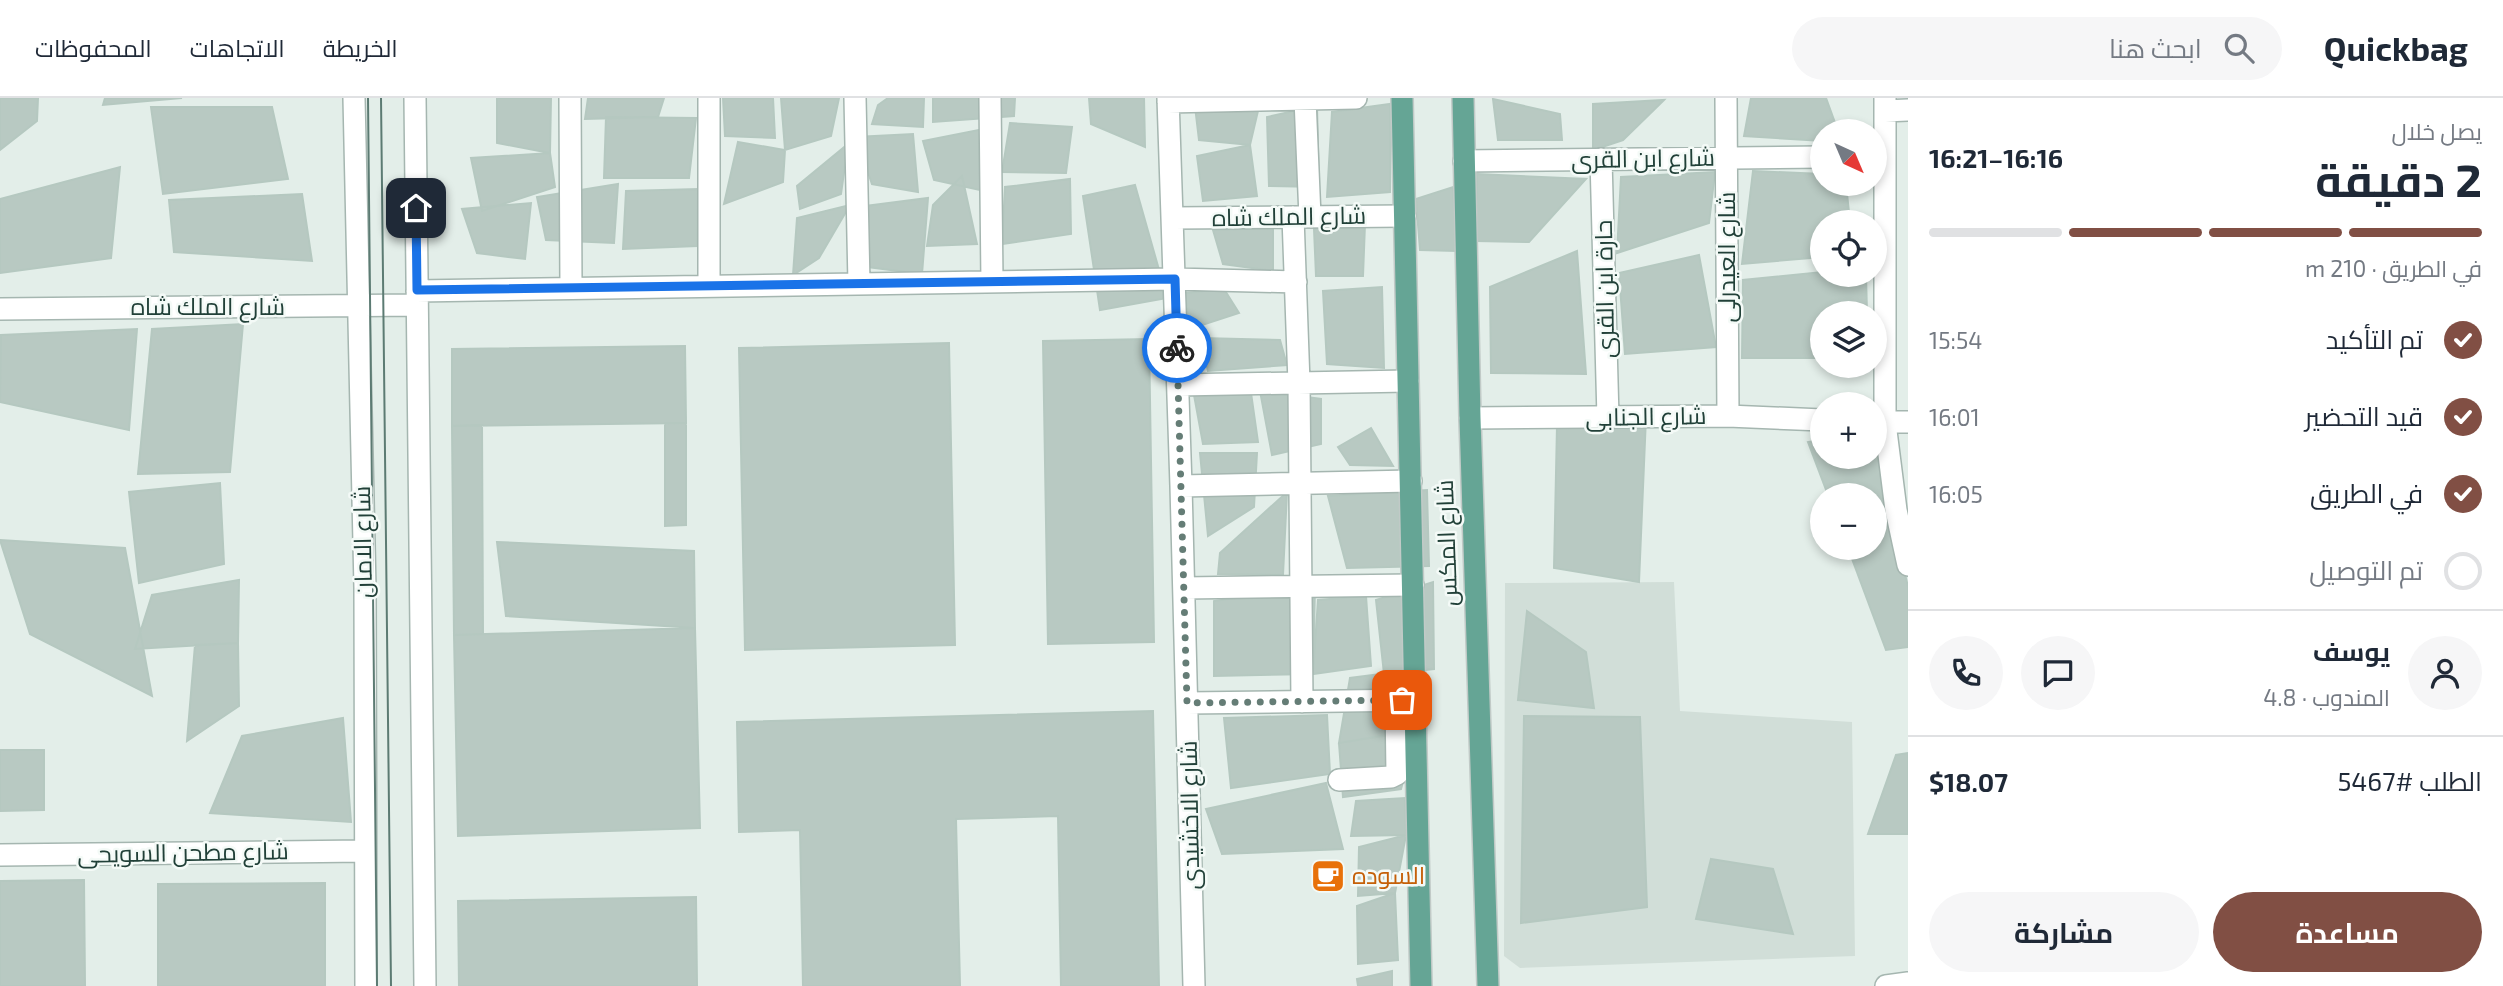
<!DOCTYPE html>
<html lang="ar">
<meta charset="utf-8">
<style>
body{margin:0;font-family:"Exo 2",Cairo,sans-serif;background:#f6f6f7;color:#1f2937;direction:rtl;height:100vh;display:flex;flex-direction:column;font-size:26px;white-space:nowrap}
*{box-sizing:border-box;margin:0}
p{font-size:23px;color:#747a83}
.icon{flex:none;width:38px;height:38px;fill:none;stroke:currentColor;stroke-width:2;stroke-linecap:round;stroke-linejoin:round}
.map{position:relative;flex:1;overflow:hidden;direction:ltr}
.sheet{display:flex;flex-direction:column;background:#fff;width:595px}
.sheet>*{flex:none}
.needle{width:46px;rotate:136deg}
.controls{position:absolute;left:1810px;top:21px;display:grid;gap:14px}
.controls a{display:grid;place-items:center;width:77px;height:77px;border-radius:50%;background:#fff;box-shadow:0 4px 10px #0003;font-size:35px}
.pin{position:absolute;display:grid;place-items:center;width:60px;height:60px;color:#fff;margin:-30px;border-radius:14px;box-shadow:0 4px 10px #0006}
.courier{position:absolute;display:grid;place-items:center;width:70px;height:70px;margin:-35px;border:5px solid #1a73e8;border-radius:50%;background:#fff;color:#222;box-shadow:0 2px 9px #0007}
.headline em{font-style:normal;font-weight:700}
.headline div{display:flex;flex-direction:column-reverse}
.headline{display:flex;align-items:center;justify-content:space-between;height:119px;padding:0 21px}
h1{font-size:46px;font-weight:700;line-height:52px}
.bar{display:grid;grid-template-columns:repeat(4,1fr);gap:10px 7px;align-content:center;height:84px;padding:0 21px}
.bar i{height:9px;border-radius:5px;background:#e0e1e3}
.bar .current{background:#814f44}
.bar p{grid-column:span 4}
.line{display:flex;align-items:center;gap:18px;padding:0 21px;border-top:2px solid #e0e1e3}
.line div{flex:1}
.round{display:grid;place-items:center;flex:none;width:74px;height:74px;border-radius:37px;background:#f6f6f7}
ol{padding:0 21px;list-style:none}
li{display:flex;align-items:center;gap:21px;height:77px}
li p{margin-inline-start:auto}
li .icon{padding:7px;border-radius:50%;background:#814f44;color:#fff;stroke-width:4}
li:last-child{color:#747a83}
li i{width:38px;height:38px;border:4px solid #e0e1e3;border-radius:50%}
.action{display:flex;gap:14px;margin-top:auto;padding:14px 21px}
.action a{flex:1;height:80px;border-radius:42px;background:#814f44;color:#fff;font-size:28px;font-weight:700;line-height:80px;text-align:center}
.action a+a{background:#f6f6f7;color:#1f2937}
header{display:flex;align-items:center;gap:42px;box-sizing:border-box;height:98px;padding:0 35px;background:#fff;border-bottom:2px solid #e0e1e3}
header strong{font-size:33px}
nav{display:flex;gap:38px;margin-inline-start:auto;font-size:24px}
.search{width:490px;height:63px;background:#f6f6f7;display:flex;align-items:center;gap:18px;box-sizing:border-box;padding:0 24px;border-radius:38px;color:#747a83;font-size:26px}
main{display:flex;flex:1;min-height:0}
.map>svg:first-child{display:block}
</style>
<header>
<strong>Quickbag</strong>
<div class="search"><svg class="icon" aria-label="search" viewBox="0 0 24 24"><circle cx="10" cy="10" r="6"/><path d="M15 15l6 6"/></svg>ابحث هنا</div>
<nav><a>الخريطة</a><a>الاتجاهات</a><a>المحفوظات</a></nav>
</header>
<main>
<section class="sheet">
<div class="headline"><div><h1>2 دقيقة</h1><p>يصل خلال</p></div><em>16:16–16:21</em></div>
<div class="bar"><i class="current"></i><i class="current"></i><i class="current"></i><i></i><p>في الطريق · 210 m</p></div>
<ol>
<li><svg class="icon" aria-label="check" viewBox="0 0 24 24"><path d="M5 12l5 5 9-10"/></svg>تم التأكيد<p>15:54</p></li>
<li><svg class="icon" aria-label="check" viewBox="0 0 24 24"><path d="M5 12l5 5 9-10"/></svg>قيد التحضير<p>16:01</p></li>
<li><svg class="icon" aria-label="check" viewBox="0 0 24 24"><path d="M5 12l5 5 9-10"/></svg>في الطريق<p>16:05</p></li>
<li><i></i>تم التوصيل</li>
</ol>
<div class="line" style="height:126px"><a class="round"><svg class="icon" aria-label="person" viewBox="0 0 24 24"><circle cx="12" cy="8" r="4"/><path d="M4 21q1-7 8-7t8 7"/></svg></a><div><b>يوسف</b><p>المندوب · 4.8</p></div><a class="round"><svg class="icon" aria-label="chat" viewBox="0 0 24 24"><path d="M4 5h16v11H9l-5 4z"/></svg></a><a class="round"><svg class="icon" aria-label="phone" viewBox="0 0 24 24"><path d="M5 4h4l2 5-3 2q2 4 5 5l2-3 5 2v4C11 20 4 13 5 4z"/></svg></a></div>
<div class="line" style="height:91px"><div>الطلب #5467</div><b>$18.07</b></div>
<div class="action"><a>مساعدة</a><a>مشاركة</a></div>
</section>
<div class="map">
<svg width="1908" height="888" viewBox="0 0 1908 888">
<rect width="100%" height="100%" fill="#e3eee9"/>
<path fill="#d1ded8" d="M 1674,484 L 1680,613 L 1852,624 L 1855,858 L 1520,870 L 1504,858 L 1505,485 Z"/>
<path fill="#b8c9c2" stroke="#b5c8c0" stroke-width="2" d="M 0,0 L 38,0 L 37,23 L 0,52 Z
M 105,0 L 182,0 L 103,7 Z
M 497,0 L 551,0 L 550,55 L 497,45 Z
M 588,0 L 664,0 L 658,19 L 585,21 Z
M 723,0 L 773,0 L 775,40 L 725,38 Z
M 781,0 L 839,0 L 831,38 L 785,52 Z
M 888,0 L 924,0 L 923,29 L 872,26 L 878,7 Z
M 933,0 L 1015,0 L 1014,18 L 933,24 Z
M 1089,0 L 1144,0 L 1145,49 L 1091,26 Z
M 1194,0 L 1261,0 L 1250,47 L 1199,42 Z
M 1751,0 L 1826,0 L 1838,33 L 1822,33 L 1822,43 L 1744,38 Z
M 1493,1 L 1560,16 L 1562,42 L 1498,42 Z
M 1664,2 L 1623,42 L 1593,52 L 1593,6 Z
M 1390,6 L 1390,94 L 1327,99 L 1332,14 Z
M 1317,8 L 1319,89 L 1269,88 L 1267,19 Z
M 151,9 L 272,9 L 288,81 L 163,96 Z
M 606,19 L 696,20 L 689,80 L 604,80 Z
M 1010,25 L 1072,29 L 1066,75 L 1002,74 Z
M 979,32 L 980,92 L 934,82 L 923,43 Z
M 913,36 L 918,94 L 872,86 L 856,39 Z
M 738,44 L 785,52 L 783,84 L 724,106 Z
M 848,46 L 841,96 L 800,111 L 797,88 Z
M 1250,47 L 1257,98 L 1203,103 L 1197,58 Z
M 550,55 L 555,89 L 482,113 L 471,60 Z
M 120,69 L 111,160 L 0,175 L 0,101 Z
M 1753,73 L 1822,76 L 1822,86 L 1846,86 L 1850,124 L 1822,124 L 1822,159 L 1742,166 Z
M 1715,74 L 1709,125 L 1617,155 L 1621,79 Z
M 1477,76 L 1586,81 L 1529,144 L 1476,143 Z
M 962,78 L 977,146 L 927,148 L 933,107 Z
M 1070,81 L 1071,136 L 1002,146 L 1005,89 Z
M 618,86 L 614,145 L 546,142 L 537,99 Z
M 1135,87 L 1167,200 L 1100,212 L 1083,98 Z
M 1453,89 L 1456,153 L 1420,152 L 1416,101 Z
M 698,91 L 697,148 L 623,151 L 626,93 Z
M 302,96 L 312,163 L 174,154 L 169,102 Z
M 928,100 L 922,176 L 868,169 L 866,108 Z
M 531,105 L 525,161 L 477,155 L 462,111 Z
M 850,107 L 819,160 L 793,177 L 797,120 Z
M 1365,126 L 1363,178 L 1316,178 L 1314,131 Z
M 1273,130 L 1273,173 L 1223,166 L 1213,132 Z
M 1577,153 L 1586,276 L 1491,275 L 1490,189 Z
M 1699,157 L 1716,249 L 1625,256 L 1619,175 Z
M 1822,174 L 1822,177 L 1866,177 L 1867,215 L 1822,215 L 1822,260 L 1742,260 L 1743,182 Z
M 1382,189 L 1384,270 L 1327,266 L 1323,193 Z
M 1224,191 L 1239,215 L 1190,231 L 1185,195 Z
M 243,226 L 230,374 L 138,376 L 152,231 Z
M 137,231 L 129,332 L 0,304 L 1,237 Z
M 1200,240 L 1280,242 L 1287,267 L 1208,273 Z
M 1149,241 L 1154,544 L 1048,546 L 1043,243 Z
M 949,245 L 955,547 L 745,552 L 739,250 Z
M 685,248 L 686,325 L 452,328 L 452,251 Z
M 1260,293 L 1321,301 L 1321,346 L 1272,357 Z
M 1251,295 L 1258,344 L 1203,346 L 1194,297 Z
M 1646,319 L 1639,484 L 1554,470 L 1557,328 Z
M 665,325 L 686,325 L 686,427 L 665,428 Z
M 482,327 L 483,537 L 454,537 L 452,328 Z
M 1371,330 L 1393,368 L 1350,367 L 1338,349 Z
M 1874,338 L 1908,489 L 1908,549 L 1886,552 L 1848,450 L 1874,450 L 1874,397 L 1828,397 L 1808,344 L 1822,342 L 1822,359 L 1874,359 Z
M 1200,355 L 1257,355 L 1254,409 L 1208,438 Z
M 220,385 L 224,466 L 139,485 L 129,394 Z
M 1427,392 L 1429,468 L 1347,470 L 1328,398 Z
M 1287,394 L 1283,477 L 1218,476 L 1220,455 Z
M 0,442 L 125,450 L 152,598 L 30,536 Z
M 497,444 L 694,453 L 695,530 L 506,518 Z
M 239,482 L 238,545 L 135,551 L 152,497 Z
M 1433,484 L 1434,571 L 1384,576 L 1376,502 Z
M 1315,488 L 1313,576 L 1214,578 L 1214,503 Z
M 1366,498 L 1371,568 L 1313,576 L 1318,502 Z
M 1527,513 L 1586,554 L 1594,610 L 1518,602 Z
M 695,530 L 700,730 L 458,738 L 454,537 Z
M 238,545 L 239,608 L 187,643 L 195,547 Z
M 1405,573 L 1408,634 L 1339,645 L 1350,580 Z
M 1153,613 L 1159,888 L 1061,888 L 1058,718 L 956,721 L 960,888 L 803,888 L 800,732 L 739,734 L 737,624 Z
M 1327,617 L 1330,676 L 1231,690 L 1224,620 Z
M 1524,618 L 1640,619 L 1647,809 L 1521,825 Z
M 343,620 L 351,724 L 210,715 L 242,638 Z
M 1417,632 L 1401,691 L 1343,699 L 1339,645 Z
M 0,652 L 44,652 L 44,712 L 0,713 Z
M 1908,655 L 1908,736 L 1868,736 L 1896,657 Z
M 1326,685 L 1343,751 L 1222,756 L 1206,711 Z
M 1405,700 L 1406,737 L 1351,738 L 1356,703 Z
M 1406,737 L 1395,795 L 1358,798 L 1359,749 Z
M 1711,761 L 1773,771 L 1793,836 L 1696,821 Z
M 84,782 L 85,888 L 0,888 L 0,783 Z
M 325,785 L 325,888 L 158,888 L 158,786 Z
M 1395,795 L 1398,862 L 1358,866 L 1357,808 Z
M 696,799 L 697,888 L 459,888 L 458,803 Z
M 1392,873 L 1392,888 L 1358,888 L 1357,881 Z"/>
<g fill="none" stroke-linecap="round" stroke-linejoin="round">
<g stroke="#a5b6b0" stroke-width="24">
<path id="minor" d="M 354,0 L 365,490 L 366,888
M 415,0 L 425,888
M 570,0 L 571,190
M 709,0 L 709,188
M 855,0 L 859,186
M 990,0 L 992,184
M 1168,0 L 1181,388 L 1194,888
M 1726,0 L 1728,318
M 1885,0 L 1885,325 L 1896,412 L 1908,467
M 1305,1 L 1310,119
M 1168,4 L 1356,0
M 1885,13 L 1908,12
M 1601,61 L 1608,320
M 1464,63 L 1822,59
M 1293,119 L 1299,285 L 1302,604
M 1173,120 L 1405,118
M 417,193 L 1175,181 L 1296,184
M 0,211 L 417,207
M 1178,287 L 1408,283
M 1470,320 L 1728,318 L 1822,322
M 1874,324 L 1908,324
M 1181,388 L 1411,383
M 1184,490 L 1413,487
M 1187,605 L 1416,602
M 1339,682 L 1391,679 L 1397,676 L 1396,602
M 0,757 L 365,753
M 1886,888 L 1908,885"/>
</g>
<g stroke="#c1cac7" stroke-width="24">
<path id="major" d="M 1402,0 L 1421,888
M 1463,0 L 1470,320 L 1488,888"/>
</g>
<use href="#minor" stroke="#fff" stroke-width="21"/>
<use href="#major" stroke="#65a595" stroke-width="21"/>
<path stroke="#5c7b73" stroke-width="2" d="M 368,0 L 377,888
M 381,0 L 391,888"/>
</g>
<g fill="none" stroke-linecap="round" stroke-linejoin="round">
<path stroke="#657d76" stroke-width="7" stroke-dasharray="0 12.6" d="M 1177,250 L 1187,605 L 1402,602"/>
<path stroke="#1a73e8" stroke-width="9" d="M 416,110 L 417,192 L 1175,181 L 1177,250"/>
</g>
<defs>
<g id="cafe-square" transform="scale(1.75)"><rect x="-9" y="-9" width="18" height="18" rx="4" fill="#e8710a" stroke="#f4faf7"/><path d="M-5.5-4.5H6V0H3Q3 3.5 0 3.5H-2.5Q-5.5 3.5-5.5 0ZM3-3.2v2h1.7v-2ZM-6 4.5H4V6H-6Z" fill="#fff"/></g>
</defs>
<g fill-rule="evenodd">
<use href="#cafe-square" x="1328" y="778"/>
</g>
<g text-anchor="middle" stroke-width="5" stroke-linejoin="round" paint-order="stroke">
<g font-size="24" fill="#214038" stroke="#f4faf7">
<text transform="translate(1643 61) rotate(-1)" y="8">شارع ابن القرى</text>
<text transform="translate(1289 119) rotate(-1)" y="8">شارع الملك شاه</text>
<text transform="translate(1727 159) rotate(-90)" y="8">شارع العيدرلى</text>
<text transform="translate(1605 191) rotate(-91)" y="8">حارة ابن القرى</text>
<text x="208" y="217">شارع الملك شاه</text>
<text transform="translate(1646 319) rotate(-1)" y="8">شارع الجنابى</text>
<text transform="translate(363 444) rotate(-91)" y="8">شارع الامان</text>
<text transform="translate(1447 445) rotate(-92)" y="8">شارع المكس</text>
<text transform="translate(1190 717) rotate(-91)" y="8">شارع الاخشيدى</text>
<text transform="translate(183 755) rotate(-1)" y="8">شارع مطحن السويحى</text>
</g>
<g font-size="24" fill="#c56008" stroke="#f4faf7" text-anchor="start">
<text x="1352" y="786">السوده</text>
</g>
</g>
</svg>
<div class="controls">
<a><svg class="needle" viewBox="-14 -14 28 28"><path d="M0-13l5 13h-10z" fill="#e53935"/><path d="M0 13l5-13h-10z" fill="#747a83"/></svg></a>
<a><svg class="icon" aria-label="locate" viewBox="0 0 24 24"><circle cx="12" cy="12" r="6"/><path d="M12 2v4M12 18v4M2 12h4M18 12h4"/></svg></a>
<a><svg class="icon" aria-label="layers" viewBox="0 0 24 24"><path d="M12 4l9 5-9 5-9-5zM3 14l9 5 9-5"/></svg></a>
<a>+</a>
<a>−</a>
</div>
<div class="pin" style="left:1402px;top:602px;background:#ea580c"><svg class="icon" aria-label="bag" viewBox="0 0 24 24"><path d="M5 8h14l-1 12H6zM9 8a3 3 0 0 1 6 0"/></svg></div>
<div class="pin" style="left:416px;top:110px;background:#1f2937"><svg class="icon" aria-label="home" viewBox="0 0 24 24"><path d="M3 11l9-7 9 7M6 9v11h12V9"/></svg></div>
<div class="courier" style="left:1177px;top:250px"><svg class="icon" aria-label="bike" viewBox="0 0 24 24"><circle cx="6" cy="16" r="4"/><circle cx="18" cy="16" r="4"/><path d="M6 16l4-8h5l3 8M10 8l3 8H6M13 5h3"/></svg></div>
</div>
</main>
